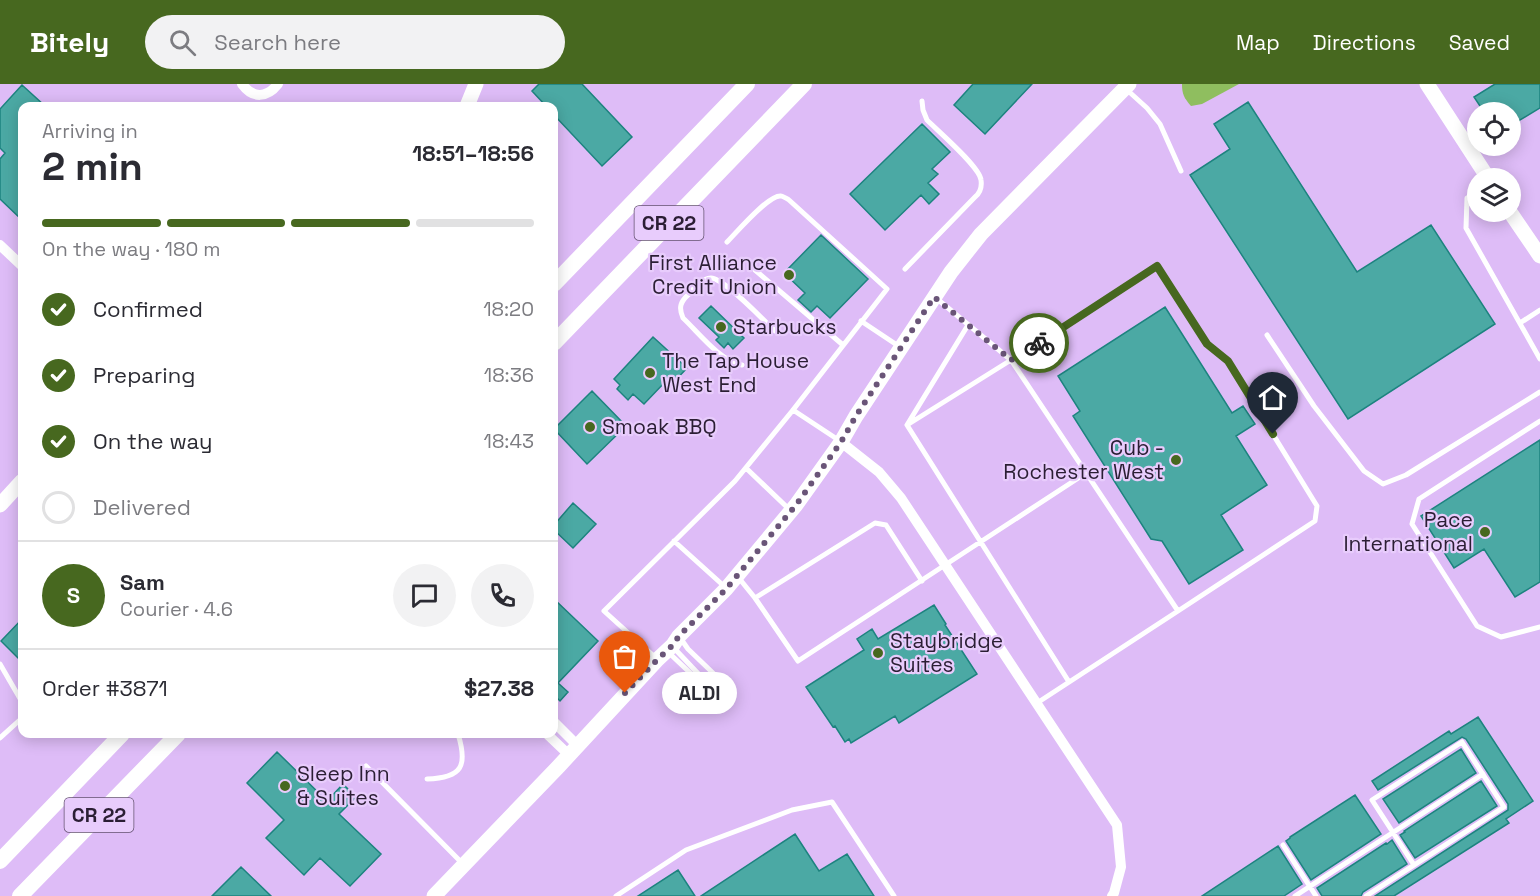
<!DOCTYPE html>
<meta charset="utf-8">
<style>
body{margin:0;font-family:"Space Grotesk",sans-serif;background:#f2f2f3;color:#2b2b33;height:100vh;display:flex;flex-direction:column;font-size:22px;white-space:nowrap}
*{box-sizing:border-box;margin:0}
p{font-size:20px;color:#7c7c81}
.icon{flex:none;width:33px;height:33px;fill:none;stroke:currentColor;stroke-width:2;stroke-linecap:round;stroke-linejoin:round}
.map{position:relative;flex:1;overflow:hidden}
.panel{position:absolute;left:18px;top:18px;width:540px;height:636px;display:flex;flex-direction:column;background:#fff;border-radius:12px;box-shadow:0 3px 15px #0003}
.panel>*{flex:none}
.fabs{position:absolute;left:1467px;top:18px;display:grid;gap:12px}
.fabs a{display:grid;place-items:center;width:54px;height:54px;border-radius:50%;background:#fff;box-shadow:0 3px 15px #0003;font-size:30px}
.pin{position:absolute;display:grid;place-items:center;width:51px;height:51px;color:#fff;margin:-62px -26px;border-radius:50% 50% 50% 0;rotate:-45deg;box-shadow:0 0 6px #0007}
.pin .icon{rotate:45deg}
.courier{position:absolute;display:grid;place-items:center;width:60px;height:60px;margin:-30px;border:4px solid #47681f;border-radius:50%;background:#fff;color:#222;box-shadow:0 2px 8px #0007}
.bubble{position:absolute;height:42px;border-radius:21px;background:#fff;box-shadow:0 3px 15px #0003;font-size:20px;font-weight:600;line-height:42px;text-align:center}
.summary em{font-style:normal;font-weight:600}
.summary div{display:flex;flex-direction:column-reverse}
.summary{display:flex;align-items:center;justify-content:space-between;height:102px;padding:0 24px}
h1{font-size:39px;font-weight:600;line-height:45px}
.bar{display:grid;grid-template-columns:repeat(4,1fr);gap:9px 6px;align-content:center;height:72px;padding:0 24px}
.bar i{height:8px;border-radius:4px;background:#e1e1e2}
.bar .active{background:#47681f}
.bar p{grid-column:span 4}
.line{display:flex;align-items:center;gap:15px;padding:0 24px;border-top:2px solid #e1e1e2}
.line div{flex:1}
.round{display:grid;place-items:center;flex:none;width:63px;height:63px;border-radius:32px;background:#f2f2f3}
ol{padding:0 24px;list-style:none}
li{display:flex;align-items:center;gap:18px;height:66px}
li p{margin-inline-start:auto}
li .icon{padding:6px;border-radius:50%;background:#47681f;color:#fff;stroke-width:4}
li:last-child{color:#7c7c81}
li i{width:33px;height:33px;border:3px solid #e1e1e2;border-radius:50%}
header{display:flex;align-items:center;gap:36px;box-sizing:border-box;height:84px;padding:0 30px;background:#47681f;color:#fff}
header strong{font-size:28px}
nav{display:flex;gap:33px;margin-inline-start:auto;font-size:21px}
.search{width:420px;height:54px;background:#f2f2f3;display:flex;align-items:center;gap:15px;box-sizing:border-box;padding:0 21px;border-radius:33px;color:#7c7c81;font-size:22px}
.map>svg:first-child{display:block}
</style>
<header>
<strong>Bitely</strong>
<div class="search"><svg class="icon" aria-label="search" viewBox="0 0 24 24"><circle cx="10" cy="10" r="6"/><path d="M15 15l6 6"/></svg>Search here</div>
<nav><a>Map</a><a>Directions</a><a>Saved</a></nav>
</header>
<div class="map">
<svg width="1540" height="812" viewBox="0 0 1540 812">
<rect width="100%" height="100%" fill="#debcf7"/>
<path fill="#8fbe5f" d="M 1182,0 L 1239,0 L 1202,20 L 1191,22 C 1184,14 1182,10 1182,0 Z"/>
<path fill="#4ba9a4" stroke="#1d837f" stroke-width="1.5" d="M 539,0 L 582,0 L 632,53 L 602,82 L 554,31 L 554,22 L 546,22 L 532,7 Z
M 973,0 L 1032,0 L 985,50 L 954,21 Z
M 1495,0 L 1540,0 L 1540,24 L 1510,42 L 1510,28 L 1484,28 L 1474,13 Z
M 22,1 L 45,22 L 22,22 L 22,136 L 0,115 L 0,75 L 5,69 L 0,64 L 0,25 Z
M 1248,18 L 1357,188 L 1431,141 L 1495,240 L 1348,335 L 1190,91 L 1230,65 L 1214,40 Z
M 922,40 L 950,68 L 932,85 L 938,90 L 928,99 L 939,110 L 929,120 L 921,111 L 885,146 L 850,110 Z
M 821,151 L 868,195 L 830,234 L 817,222 L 811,228 L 798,216 L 805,209 L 784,189 Z
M 711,222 L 744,254 L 733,265 L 728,259 L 724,264 L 716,256 L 719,253 L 699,234 Z
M 1165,223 L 1232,329 L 1243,322 L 1255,340 L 1236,352 L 1267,401 L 1221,431 L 1243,466 L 1189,500 L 1162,457 L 1151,455 L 1073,332 L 1080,327 L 1058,292 Z
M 653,253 L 687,284 L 671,301 L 666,297 L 644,320 L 633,310 L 628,316 L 617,305 L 620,301 L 614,295 Z
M 592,307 L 626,342 L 587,380 L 554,345 Z
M 1540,356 L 1540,498 L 1515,513 L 1484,465 L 1454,484 L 1421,432 Z
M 573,419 L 596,440 L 573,464 L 554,446 L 554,441 Z
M 554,515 L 598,557 L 558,599 L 568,608 L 560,617 L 554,611 Z
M 934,521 L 946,540 L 945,541 L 977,590 L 899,639 L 895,632 L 851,659 L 849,655 L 845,658 L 835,642 L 833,643 L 806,603 L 864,566 L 857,555 L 872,545 L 878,555 Z
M 22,535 L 22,578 L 1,557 Z
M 1478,633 L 1533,717 L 1506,735 L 1509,739 L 1394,812 L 1375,812 L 1508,726 L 1508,720 L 1466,655 L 1462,653 L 1378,706 L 1372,697 L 1449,647 L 1451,650 Z
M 1461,665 L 1476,689 L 1399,739 L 1383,715 Z
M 277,668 L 327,717 L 343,700 L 356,713 L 339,730 L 381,770 L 350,802 L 320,774 L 304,791 L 266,754 L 284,736 L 247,699 Z
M 1481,697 L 1497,722 L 1415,774 L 1400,751 L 1405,748 L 1404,747 Z
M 1355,711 L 1381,750 L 1311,796 L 1286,757 L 1290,754 L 1290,753 Z
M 795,750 L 819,787 L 847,770 L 874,812 L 701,812 Z
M 1392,756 L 1407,780 L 1363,808 L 1361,812 L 1322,812 L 1317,804 L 1386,759 L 1387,760 Z
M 1278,762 L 1302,800 L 1284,812 L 1202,812 Z
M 241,783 L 271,812 L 212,812 Z
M 678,786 L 695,812 L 638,812 Z"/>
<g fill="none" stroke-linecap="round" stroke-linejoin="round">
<path stroke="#fff" stroke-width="5" d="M 1126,5 L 1147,24 L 1160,40 L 1181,87
M 1478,107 L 1467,114 L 1466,144 L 1540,275
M 905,185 L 975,113 C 980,109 982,103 981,96 C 980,83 938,47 927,36 L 923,26 L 922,17
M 755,186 L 843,261
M 936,214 L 1011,276 L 1178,527 L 1037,619
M 861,237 L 900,263
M 1520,239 L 1540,226
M 968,241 L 907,341 L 1069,598
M 1267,251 L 1314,322 L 1364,387 L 1383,400 L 1406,391 L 1540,308
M 742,281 C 719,276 700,250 683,234 C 678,223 681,217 689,210 C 695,203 701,195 711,194 C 724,194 764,237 775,247
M 793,326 L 840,357
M 1540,337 L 1419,415 L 1412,440 L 1477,542 L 1501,553 L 1540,543
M 907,341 L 1011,276 L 1157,182 L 1207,260 L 1228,277 L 1317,422 L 1315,437 L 1178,527
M 746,384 L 791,427
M 674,457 L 725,503
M 738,493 L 755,514 L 798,577 L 1086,389
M 755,514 L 875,439 L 886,441 L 922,497
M 681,555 L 688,565 L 714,590
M 673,563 L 707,599
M 668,568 L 704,602
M 656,574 L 604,527 L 735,397 L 793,326 L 887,205 L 789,116 C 788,115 782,112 781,112 C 769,110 736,149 727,158
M 0,580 L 22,618
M 0,654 L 22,634
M 366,682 L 464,781
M 427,695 C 462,694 468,682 458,650
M 1283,761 L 1316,812
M 616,812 L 686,766 L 792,726 L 832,718 L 894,812
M 1295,812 L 1483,690
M 1366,812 L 1504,723 L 1462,658 L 1372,716 L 1414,781"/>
<path stroke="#fff" stroke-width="10" d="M 242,0 C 253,15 267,14 278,0
M 0,161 L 22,182
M 841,358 L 879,388 L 901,414 L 1117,741 L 1121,783 L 1114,809 L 1112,812
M 554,638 L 577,661
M 547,650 L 569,671"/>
<path stroke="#fff" stroke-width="15" d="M 1427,0 L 1488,94
M 467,22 L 476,0
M 1510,128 L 1540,172
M 0,421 L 22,397
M 434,812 L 559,682 L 658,575 L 673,561 L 679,552 L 726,505 L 796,421 L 841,358 L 856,332 L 951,188 L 981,150 L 1129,0"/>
<path stroke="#fff" stroke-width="16" d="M 554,200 L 747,0
M 554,259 L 804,0
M 0,777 L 122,650
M 20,812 L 178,650"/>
</g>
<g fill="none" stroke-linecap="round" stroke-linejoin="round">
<path stroke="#6a5578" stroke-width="6" stroke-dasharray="0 10.8" d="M 625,609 L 658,575 L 673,561 L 679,552 L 726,505 L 796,421 L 841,358 L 856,332 L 934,213 L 1011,276 L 1039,259"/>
<path stroke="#47681f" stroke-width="8" d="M 1039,259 L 1157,182 L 1207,260 L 1228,277 L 1273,350"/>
</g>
<g fill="#47681f" stroke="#e8ccfc" stroke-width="2">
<circle cx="789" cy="191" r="6"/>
<circle cx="721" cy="243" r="6"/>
<circle cx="650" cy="289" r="6"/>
<circle cx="590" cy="343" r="6"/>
<circle cx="1176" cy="376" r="6"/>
<circle cx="1485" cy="448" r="6"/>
<circle cx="878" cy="569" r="6"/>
<circle cx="285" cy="702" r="6"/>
</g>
<g text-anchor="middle" stroke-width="4.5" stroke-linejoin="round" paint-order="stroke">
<g fill="#e8ccfc" stroke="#645270" stroke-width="1.5">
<rect x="634.5" y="122" width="69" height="34" rx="4.5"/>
<rect x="64.5" y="714" width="69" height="34" rx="4.5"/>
</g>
<g font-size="20" font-weight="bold" fill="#2b1e34">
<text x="669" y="146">CR 22</text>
<text x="99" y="738">CR 22</text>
</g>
<g font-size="21" fill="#2b1e34" stroke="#e8ccfc" text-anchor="start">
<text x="777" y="186" text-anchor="end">First Alliance<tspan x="777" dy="24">Credit Union</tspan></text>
<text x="733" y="250">Starbucks</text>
<text x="662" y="284">The Tap House<tspan x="662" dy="24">West End</tspan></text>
<text x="602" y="350">Smoak BBQ</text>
<text x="1164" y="371" text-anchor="end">Cub -<tspan x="1164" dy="24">Rochester West</tspan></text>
<text x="1473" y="443" text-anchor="end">Pace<tspan x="1473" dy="24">International</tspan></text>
<text x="890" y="564">Staybridge<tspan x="890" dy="24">Suites</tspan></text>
<text x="297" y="697">Sleep Inn<tspan x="297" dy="24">&amp; Suites</tspan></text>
</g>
</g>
</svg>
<div class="fabs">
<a><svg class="icon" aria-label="locate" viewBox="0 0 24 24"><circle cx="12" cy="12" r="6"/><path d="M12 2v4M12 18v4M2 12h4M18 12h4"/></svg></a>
<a><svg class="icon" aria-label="layers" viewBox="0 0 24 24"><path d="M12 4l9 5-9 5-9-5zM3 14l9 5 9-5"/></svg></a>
</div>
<div class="pin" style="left:625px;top:609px;background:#ea580c"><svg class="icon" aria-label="bag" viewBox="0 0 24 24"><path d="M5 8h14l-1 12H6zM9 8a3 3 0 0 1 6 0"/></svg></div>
<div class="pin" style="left:1273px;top:350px;background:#1f2937"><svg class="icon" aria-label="home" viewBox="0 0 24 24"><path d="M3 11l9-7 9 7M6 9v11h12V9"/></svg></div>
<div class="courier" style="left:1039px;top:259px"><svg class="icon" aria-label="bike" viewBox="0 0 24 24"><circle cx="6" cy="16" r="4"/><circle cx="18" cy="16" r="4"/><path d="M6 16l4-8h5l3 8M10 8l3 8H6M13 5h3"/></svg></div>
<div class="bubble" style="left:662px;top:588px;width:75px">ALDI</div>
<section class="panel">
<div class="summary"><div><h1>2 min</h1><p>Arriving in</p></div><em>18:51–18:56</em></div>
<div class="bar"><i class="active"></i><i class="active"></i><i class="active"></i><i></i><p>On the way · 180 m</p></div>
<ol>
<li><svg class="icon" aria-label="check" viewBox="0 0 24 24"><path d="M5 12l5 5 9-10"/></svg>Confirmed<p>18:20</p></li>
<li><svg class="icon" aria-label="check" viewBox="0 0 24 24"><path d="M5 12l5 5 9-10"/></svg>Preparing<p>18:36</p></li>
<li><svg class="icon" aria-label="check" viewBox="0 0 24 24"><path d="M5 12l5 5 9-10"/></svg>On the way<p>18:43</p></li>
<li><i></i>Delivered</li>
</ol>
<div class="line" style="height:108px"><b class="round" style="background:#47681f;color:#fff">S</b><div><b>Sam</b><p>Courier · 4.6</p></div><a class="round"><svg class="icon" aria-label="chat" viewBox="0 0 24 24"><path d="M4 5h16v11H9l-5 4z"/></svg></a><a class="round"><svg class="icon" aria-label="phone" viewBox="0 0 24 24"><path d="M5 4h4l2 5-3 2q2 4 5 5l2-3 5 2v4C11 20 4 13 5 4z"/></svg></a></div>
<div class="line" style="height:78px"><div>Order #3871</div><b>$27.38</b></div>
</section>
</div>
